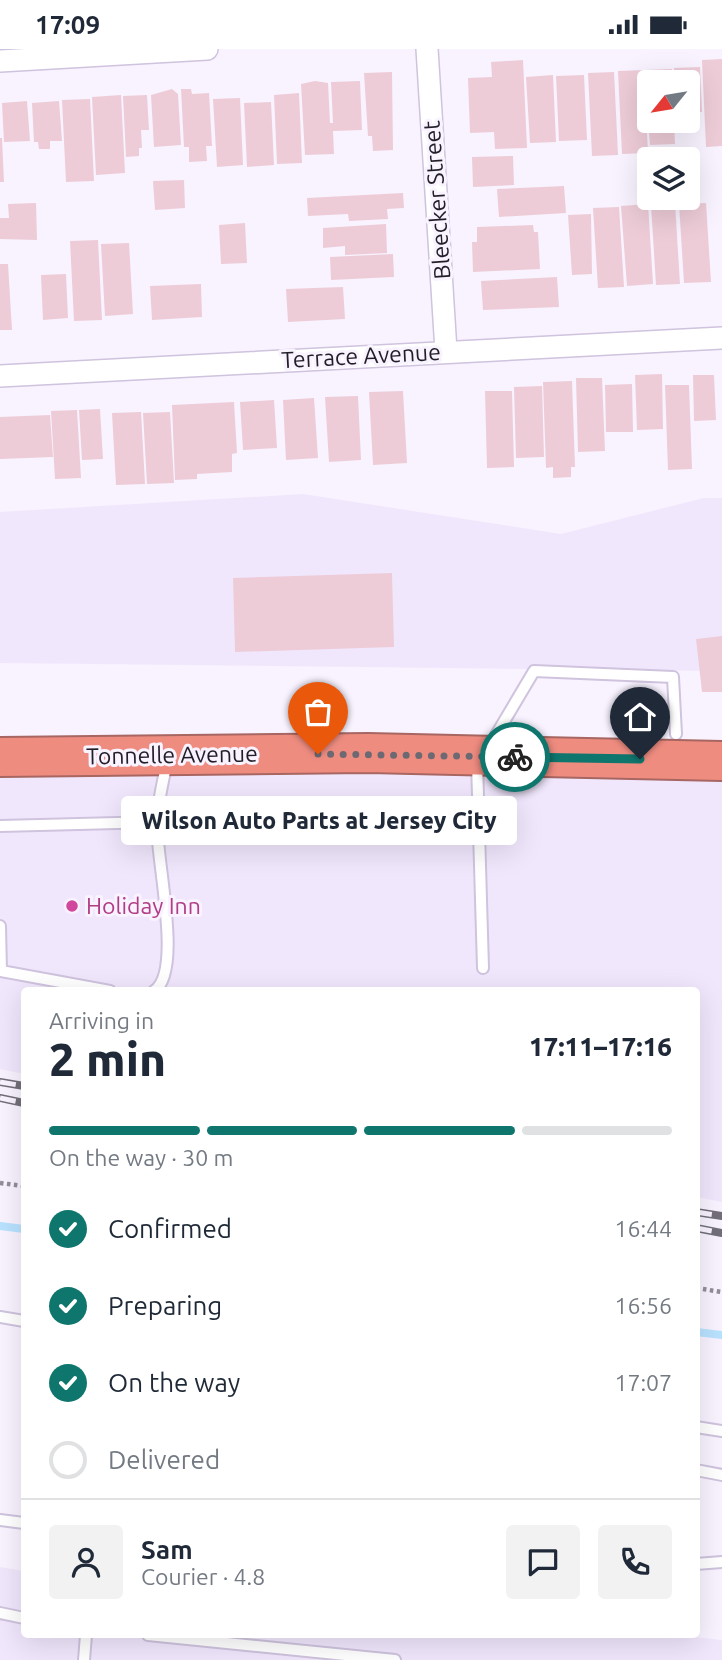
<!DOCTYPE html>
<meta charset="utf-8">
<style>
body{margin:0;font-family:Ubuntu,sans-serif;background:#f2f2f3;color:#1f2937;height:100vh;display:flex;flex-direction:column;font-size:26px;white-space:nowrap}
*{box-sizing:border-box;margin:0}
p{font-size:23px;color:#747a83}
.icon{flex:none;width:38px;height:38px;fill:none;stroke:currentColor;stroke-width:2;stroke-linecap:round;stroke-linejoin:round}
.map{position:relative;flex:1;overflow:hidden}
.drawer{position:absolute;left:21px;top:938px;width:679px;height:651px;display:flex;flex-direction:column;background:#fff;border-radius:7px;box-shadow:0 7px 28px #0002}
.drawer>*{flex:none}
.needle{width:46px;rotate:240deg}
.controls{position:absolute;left:637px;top:21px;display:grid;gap:14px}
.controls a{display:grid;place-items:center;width:63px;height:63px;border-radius:7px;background:#fff;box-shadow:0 7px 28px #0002;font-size:35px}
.pin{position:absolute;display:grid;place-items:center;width:60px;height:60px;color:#fff;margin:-72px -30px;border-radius:50% 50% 50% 0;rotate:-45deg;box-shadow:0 0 7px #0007}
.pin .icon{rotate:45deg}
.courier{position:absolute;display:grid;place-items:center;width:70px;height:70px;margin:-35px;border:5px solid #0f766e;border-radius:50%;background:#fff;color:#222;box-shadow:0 2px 9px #0007}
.bubble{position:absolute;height:49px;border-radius:7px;background:#fff;box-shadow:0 7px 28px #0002;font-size:23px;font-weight:800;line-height:49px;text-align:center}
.head em{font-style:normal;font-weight:800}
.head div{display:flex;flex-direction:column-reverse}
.head{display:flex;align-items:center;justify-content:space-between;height:119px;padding:0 28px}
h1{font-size:46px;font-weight:800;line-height:52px}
.bar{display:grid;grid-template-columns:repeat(4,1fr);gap:10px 7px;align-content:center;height:84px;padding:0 28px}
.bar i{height:9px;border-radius:5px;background:#e0e1e3}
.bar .on{background:#0f766e}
.bar p{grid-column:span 4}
.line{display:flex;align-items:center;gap:18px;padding:0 28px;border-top:2px solid #e0e1e3}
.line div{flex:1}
.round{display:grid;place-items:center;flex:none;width:74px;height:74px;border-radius:7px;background:#f2f2f3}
ol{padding:0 28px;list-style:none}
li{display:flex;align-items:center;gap:21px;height:77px}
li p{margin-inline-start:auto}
li .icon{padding:7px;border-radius:50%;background:#0f766e;color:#fff;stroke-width:4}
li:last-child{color:#747a83}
li i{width:38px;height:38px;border:4px solid #e0e1e3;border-radius:50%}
.status{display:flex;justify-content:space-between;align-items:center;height:49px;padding:0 35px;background:#fff;direction:ltr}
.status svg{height:19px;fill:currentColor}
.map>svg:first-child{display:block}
</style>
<div class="status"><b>17:09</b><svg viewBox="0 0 49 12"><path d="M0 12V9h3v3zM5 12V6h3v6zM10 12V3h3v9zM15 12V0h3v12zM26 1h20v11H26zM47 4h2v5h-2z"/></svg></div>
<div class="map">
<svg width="722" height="1611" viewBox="0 0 722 1611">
<rect width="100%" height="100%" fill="#f8f3ff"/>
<path fill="#f1e7fd" d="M 303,445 L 561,485 L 704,449 L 722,449 L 722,622 L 0,614 L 0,463 Z
M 0,723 L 722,728 L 722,1153 L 697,1148 L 696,942 L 24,942 L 24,1025 L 0,1020 Z
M 0,1518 L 24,1522 L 24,1586 L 675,1586 L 722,1591 L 722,1611 L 0,1611 Z"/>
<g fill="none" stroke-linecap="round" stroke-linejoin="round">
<path stroke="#b9e2ff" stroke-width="8" d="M 0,1177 L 24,1180
M 696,1283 L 722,1286"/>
</g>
<path fill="#edccd7" d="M 722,10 L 722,97 L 706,98 L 702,11 Z
M 523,11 L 527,99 L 495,100 L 494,83 L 470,84 L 468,29 L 492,28 L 491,13 Z
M 700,18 L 702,63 L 688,64 L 688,33 L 675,33 L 674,19 Z
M 672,20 L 672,33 L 649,33 L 647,45 L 646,21 Z
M 644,21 L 648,104 L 622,105 L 618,22 Z
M 392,23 L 393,101 L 373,102 L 372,87 L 368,87 L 364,24 Z
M 614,23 L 618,106 L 592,107 L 588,24 Z
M 553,26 L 556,93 L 530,94 L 526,28 Z
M 584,26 L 587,91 L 559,92 L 556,27 Z
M 315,32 L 328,34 L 330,74 L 333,74 L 331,33 L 360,32 L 362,81 L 333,82 L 334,105 L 305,106 L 301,35 Z
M 172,40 L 178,45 L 181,96 L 154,98 L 151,46 Z
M 181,40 L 191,40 L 192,45 L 209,44 L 212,97 L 206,97 L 207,112 L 189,113 L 189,98 L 184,98 Z
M 299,44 L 302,114 L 277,115 L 274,46 Z
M 121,46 L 125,124 L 96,126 L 92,48 Z
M 147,46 L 149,81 L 141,81 L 142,99 L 139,99 L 139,107 L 126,108 L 123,47 Z
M 240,49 L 243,116 L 217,118 L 213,50 Z
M 90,50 L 94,132 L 66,133 L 62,51 Z
M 27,52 L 30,92 L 4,93 L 2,54 Z
M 59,52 L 62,92 L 50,92 L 50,100 L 39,100 L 38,93 L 34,93 L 32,54 Z
M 271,53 L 274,116 L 247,118 L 244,54 Z
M 648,72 L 674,72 L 675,95 L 650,96 Z
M 0,89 L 2,89 L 4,133 L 0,133 Z
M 513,107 L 514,136 L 473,138 L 472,108 Z
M 184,131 L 185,159 L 155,161 L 153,132 Z
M 564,137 L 566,164 L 499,168 L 497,140 Z
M 403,144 L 404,159 L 387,160 L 388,170 L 349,172 L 348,165 L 308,167 L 307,149 Z
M 36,154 L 37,191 L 0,190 L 0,169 L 9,169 L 8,155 Z
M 675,154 L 680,235 L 656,236 L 651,156 Z
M 706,154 L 711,233 L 684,234 L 679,155 Z
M 648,155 L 653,235 L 627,237 L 621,157 Z
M 619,158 L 624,238 L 598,239 L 593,159 Z
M 591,165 L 592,225 L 572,226 L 568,166 Z
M 245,174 L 247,214 L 221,215 L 219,176 Z
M 386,175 L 387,204 L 345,206 L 345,197 L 323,199 L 323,179 Z
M 533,176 L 534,183 L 538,183 L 540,220 L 473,223 L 472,193 L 477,193 L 477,178 Z
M 98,191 L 102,271 L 74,272 L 70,192 Z
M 129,194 L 133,265 L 105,267 L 101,195 Z
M 393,205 L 394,228 L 331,231 L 330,208 Z
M 0,215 L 8,215 L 12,281 L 0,281 Z
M 66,225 L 68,269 L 43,271 L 41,226 Z
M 557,228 L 559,258 L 483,261 L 481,232 Z
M 201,235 L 202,268 L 152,271 L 150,237 Z
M 343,238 L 345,270 L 288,273 L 286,240 Z
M 662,325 L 663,380 L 637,381 L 635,326 Z
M 693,326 L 714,326 L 716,371 L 694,372 Z
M 576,329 L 602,329 L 605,402 L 578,403 Z
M 572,332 L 575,418 L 571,418 L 571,428 L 553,429 L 553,418 L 546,419 L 543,333 Z
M 632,335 L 633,383 L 606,383 L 605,336 Z
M 665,336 L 689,336 L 692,420 L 668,421 Z
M 542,337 L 544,408 L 516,409 L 514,338 Z
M 403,342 L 407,414 L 373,416 L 369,343 Z
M 485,342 L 512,342 L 514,418 L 487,419 Z
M 358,347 L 361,411 L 329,413 L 325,348 Z
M 314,349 L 318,409 L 286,411 L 283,351 Z
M 274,351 L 277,399 L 243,401 L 240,353 Z
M 234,353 L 237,404 L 232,405 L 232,423 L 197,425 L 197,430 L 175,431 L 172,356 Z
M 100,360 L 103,410 L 82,411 L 79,361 Z
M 77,361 L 81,429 L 55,430 L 51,362 Z
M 141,363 L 145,435 L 116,436 L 112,364 Z
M 170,363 L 174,434 L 147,435 L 143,364 Z
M 50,366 L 53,408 L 0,410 L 0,368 Z
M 392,524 L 394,598 L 235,603 L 233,529 Z
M 722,587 L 722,643 L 702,643 L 696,590 Z"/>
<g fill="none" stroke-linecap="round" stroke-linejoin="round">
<g stroke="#cfc3de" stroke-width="14">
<path id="lane" d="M 496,686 L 534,622 L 673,628 L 676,685
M 477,713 L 483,919
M 0,777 L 157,773
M 0,877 L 1,922 L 110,942
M 154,942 C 184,923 155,806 157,772 C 158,752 163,732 167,713
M 0,1268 L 24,1272
M 696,1378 L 722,1382
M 696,1421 L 722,1426
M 0,1471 L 24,1474
M 696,1515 L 722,1513
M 0,1564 L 24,1569
M 148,1586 L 395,1611
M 84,1611 L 86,1586"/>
</g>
<g stroke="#cfc3de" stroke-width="24">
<path id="street" d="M 427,0 L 446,302
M 0,12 L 207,0
M 0,327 L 722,289"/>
</g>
<g stroke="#a76661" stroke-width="42">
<path id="highway" d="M 0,708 L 368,704 L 722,712"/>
</g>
<path stroke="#928d98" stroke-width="4.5" stroke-dasharray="3.5 3.5" stroke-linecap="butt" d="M 0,1134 L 24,1137
M 696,1239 L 722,1243"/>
<use href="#lane" stroke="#fff" stroke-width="10"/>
<use href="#street" stroke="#fff" stroke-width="21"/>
<use href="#highway" stroke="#ef8c80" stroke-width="38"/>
<g stroke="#736f7a" stroke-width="8">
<path id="rail" d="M 0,1033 L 24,1037
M 0,1049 L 24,1054
M 696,1163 L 722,1167
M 696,1179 L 722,1184"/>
</g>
<use href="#rail" stroke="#f8f3ff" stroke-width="5" stroke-dasharray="16" stroke-linecap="butt"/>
</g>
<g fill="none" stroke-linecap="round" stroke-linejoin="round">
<path stroke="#6d6973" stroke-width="7" stroke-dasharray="0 12.6" d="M 318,705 L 515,708"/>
<path stroke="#0f766e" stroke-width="9" d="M 515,708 L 640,710"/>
</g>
<circle fill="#d1479c" stroke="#f8f3ff" stroke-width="2.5" cx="72" cy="857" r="7"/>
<g text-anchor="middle" stroke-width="6" stroke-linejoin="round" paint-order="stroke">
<g font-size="23" fill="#221e28" stroke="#f8f3ff">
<text transform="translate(437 151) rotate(-94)" y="8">Bleecker Street</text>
<text transform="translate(361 307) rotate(-3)" y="8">Terrace Avenue</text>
<text transform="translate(172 706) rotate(-1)" y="8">Tonnelle Avenue</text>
</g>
<g font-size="23" fill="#b23c85" stroke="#f8f3ff" text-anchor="start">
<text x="86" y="865">Holiday Inn</text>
</g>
</g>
</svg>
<div class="controls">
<a><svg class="needle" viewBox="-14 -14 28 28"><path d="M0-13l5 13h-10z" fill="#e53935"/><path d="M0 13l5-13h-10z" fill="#747a83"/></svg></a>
<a><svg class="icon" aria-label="layers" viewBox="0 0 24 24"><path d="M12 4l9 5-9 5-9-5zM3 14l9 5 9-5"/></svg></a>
</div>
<div class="pin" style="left:318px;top:705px;background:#ea580c"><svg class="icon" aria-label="bag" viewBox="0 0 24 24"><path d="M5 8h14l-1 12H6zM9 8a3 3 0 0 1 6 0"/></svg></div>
<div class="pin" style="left:640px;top:710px;background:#1f2937"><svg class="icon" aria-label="home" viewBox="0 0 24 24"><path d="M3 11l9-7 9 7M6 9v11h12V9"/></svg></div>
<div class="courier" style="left:515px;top:708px"><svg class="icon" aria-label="bike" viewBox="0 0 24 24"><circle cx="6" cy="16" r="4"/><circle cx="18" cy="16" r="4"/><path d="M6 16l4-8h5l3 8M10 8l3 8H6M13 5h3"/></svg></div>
<div class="bubble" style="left:121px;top:747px;width:396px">Wilson Auto Parts at Jersey City</div>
<section class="drawer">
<div class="head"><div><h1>2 min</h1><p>Arriving in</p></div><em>17:11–17:16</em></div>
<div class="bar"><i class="on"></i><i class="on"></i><i class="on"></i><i></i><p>On the way · 30 m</p></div>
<ol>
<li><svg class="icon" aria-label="check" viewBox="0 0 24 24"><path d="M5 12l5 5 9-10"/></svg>Confirmed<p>16:44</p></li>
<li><svg class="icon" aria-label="check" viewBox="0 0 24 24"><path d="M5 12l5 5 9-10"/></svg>Preparing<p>16:56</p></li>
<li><svg class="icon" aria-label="check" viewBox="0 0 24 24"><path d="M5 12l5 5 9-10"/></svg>On the way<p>17:07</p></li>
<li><i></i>Delivered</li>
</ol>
<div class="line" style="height:126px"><a class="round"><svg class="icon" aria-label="person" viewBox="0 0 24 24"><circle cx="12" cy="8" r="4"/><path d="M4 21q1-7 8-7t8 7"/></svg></a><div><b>Sam</b><p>Courier · 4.8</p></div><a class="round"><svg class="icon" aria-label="chat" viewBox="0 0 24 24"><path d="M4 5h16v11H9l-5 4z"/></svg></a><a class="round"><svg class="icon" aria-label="phone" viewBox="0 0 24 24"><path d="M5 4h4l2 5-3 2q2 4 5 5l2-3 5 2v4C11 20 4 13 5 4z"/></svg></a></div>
</section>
</div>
